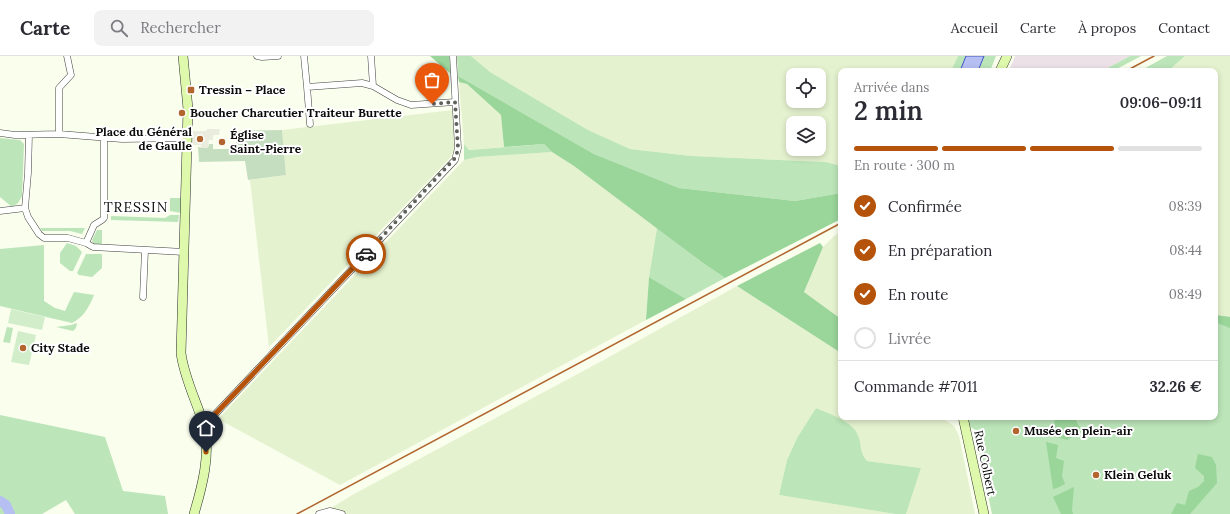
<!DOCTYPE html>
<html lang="fr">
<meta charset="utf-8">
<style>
body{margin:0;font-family:Lora,serif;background:#f2f2f3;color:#2b2b33;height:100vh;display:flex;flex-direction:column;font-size:15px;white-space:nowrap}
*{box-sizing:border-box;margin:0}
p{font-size:13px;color:#7c7c81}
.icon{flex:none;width:22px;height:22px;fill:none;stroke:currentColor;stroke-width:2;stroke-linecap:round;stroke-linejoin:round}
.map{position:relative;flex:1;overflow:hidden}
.side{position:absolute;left:838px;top:12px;width:380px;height:352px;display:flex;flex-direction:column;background:#fff;border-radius:8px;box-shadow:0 2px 6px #0003}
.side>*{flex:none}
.fabs{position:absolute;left:786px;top:12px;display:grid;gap:8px}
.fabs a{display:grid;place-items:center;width:40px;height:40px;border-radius:8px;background:#fff;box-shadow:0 2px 6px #0003;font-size:20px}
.pin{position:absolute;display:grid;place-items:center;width:34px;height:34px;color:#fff;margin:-41px -17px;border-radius:50% 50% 50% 0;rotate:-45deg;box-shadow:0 0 4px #0007}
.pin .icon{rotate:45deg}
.courier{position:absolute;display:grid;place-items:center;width:40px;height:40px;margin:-20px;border:3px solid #b45309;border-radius:50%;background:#fff;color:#222;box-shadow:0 1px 5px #0007}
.headline em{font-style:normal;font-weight:600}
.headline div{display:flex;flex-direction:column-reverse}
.headline{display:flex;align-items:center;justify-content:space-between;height:68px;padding:0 16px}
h1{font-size:26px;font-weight:600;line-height:30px}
.bar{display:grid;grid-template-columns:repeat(4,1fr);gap:6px 4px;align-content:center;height:48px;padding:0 16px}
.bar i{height:5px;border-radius:3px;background:#e1e1e2}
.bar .active{background:#b45309}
.bar p{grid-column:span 4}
.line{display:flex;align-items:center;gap:10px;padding:0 16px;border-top:1px solid #e1e1e2}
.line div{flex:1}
ol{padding:0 16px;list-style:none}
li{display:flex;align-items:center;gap:12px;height:44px}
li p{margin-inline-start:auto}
li .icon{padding:4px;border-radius:50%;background:#b45309;color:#fff;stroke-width:4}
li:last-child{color:#7c7c81}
li i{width:22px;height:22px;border:2px solid #e1e1e2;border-radius:50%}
header{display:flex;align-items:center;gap:24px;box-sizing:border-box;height:56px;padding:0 20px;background:#fff;border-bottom:1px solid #e1e1e2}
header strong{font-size:19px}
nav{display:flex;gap:22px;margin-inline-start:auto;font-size:14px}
.search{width:280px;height:36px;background:#f2f2f3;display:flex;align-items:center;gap:10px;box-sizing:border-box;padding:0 14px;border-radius:8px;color:#7c7c81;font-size:15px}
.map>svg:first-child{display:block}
</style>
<header>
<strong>Carte</strong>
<div class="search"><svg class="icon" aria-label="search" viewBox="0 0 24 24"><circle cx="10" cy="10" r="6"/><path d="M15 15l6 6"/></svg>Rechercher</div>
<nav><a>Accueil</a><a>Carte</a><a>À propos</a><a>Contact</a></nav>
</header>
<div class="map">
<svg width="1230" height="458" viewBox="0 0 1230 458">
<rect width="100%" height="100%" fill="#f9feed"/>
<path fill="#ebe1e7" d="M 1015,0 L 1130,0 L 1102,15 L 1009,15 Z"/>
<path fill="#e5f2cf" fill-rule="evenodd" d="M 471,0 L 958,0 L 951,15 L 841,15 L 841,110 L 826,106 L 691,100 L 630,93 L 588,74 L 490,16 ZM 793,19 L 819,19 L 819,45 L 793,45 ZM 793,67 L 819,67 L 819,93 L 793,93 Z
M 1185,0 L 1230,0 L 1230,261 L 1215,259 L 1215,15 L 1168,15 Z
M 459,26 L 467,28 L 501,59 L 504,91 L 469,94 L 464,88 Z
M 453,54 L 454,94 L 450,102 L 269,291 L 250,124 L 286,119 L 282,74 Z
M 552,96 L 574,110 L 657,172 L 649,221 L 646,264 L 340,429 L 218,363 L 464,104 L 477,101 Z
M 841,176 L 841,263 L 804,236 L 823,191 L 834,180 Z
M 737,230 L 841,297 L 841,361 L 940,361 L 954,370 L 959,380 L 975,458 L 906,458 L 921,412 L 867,405 L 862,400 L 858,378 L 816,352 L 797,382 L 787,404 L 779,439 L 895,458 L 321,458 L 354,438 L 600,306 Z"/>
<path fill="#bce5b9" d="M 457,0 L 471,0 L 490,16 L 588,74 L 630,93 L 691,100 L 826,106 L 841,110 L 841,137 L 795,145 L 679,132 L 594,98 L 458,20 Z
M 958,0 L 996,0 L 990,15 L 951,15 Z
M 1130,0 L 1141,0 L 1113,15 L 1102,15 Z
M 1167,0 L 1185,0 L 1168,15 L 1140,15 Z
M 0,82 L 20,84 L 24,88 L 22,140 L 18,147 L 12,151 L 0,141 Z
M 464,88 L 469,94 L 544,88 L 552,96 L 477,101 L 464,104 Z
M 170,142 L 182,142 L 181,157 L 170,155 Z
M 170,159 L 179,159 L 178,166 L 111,164 L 111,160 L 165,162 Z
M 40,172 L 85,172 L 82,178 L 70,175 L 42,175 Z
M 657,172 L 703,207 L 725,222 L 686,243 L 649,221 Z
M 97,174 L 102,174 L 102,189 L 94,189 L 92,184 Z
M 67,187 L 76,190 L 82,196 L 73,215 L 70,215 L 60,207 L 60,197 Z
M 44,189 L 44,245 L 55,252 L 65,255 L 74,236 L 94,239 C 89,251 84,261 72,267 L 0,250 L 0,193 Z
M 86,198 L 102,198 L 102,212 L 92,221 L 79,219 L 77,217 Z
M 1215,259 L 1230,261 L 1230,458 L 992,458 L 974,373 L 969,370 L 967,361 L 1215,361 Z
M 77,267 L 76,272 L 73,275 L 56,271 L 71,269 Z
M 7,271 L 13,272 L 10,287 L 3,286 Z
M 816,352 C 829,358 852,365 858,379 C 862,389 859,396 867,405 L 921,412 L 906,458 L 895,458 L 779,439 L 787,404 L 797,382 Z
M 0,359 L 105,381 L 123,435 L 165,440 L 168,458 L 75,458 L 66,444 L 42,458 L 0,458 Z"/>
<path fill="#9ad59a" d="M 430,0 L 449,0 L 451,18 Z
M 458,20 L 594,98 L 679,132 L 795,145 L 841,137 L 841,163 L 725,222 L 703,207 L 574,110 L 552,96 L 544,88 L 504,91 L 501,59 L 467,28 L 459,26 Z
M 820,187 L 823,191 L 804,236 L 841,263 L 841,297 L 737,230 Z
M 649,221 L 686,243 L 646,264 Z
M 1215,259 L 1230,261 L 1230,272 L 1215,266 Z
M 1054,361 L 1074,361 L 1082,375 L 1067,384 L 1056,381 Z
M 1046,386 L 1058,389 L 1056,402 L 1064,405 L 1062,420 L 1065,428 L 1057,432 L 1053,433 Z
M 1198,398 L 1212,401 L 1216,409 L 1217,427 L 1190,458 L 1171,458 L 1177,447 L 1185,449 L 1189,435 L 1198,431 L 1204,425 L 1204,420 L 1195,412 Z
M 1074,431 L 1072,454 L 1073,458 L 1061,458 L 1053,441 Z"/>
<path fill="#c6dec0" d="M 282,74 L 286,119 L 248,124 L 245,105 L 199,106 L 198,91 L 208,92 L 209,88 L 213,88 L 213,93 L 236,93 L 236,84 L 229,83 L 231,75 Z"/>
<path fill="#d1edca" d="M 11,253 L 45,261 L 42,274 L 8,267 Z
M 18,275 L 36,279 L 29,309 L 11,306 Z"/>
<path fill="#eaeddd" d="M 207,73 L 220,73 L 219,79 L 213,79 L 213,84 L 209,84 L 208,92 L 201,92 L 201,89 L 192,89 L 186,87 L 187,75 L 206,75 Z"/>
<path fill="#b5bff1" stroke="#4154c3" d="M 966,0 L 984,0 L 978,15 L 960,15 Z"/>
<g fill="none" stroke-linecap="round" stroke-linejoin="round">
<path stroke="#b5bff1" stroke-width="10" d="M 0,445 L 6,449 L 10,458"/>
<g stroke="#3f3f3f" stroke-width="7">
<path id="street" d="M 257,0 L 262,1 L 278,0
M 304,0 L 307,31 L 362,27 L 373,30 L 397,44 L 411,49 L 455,46
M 371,0 L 373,30
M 307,31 L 310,68
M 0,77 L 15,79 L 59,78 L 122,83 L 186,82
M 59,78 L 59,32 L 71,19 L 67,0
M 29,79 L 28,117 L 25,152 L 28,161 L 39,178 L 44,182 L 68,182 L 86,187 L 93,191 L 184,196
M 0,155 L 25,152
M 86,187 L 94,169 L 102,164 L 104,162 L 104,82
M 143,241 L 145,194
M 204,370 L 455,104 L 458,92 L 453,0
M 319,458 L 330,455 L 342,458"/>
</g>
<g stroke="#2e2e2e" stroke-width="10">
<path id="secondary" d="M 183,0 L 188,53 L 181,297 C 184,322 197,346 204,370 C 211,398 202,431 194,458
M 1000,15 L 1007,0
M 963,361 L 984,458"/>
</g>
<use href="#street" stroke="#fff" stroke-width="6"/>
<use href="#secondary" stroke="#def9ac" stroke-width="9"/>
<path stroke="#b2652f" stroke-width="1.5" d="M 1126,15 L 1154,0
M 297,458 L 841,167"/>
</g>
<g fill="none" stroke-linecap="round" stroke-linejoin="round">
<path stroke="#5f615b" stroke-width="4" stroke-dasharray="0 7.2" d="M 366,198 L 456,101 L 458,92 L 455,46 L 432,48"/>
<path stroke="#b45309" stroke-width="5" d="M 206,396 L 206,381 L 204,370 L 366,198"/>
</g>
<g fill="#b2652f" stroke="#fff" stroke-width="1.5">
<rect x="187" y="30" width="8" height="8" rx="2"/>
<circle cx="182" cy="57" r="4"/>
<circle cx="200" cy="83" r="4"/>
<circle cx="222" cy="86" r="4"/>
<circle cx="23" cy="292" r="4"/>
<circle cx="1016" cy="375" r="4"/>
<circle cx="1096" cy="419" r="4"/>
</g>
<g text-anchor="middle" stroke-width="4" stroke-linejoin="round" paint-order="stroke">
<g font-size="12" font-weight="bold" fill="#0c0c0c" stroke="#fff" text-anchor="start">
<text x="199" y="38">Tressin – Place</text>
<text x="190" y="61">Boucher Charcutier Traiteur Burette</text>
<text x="192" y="80" text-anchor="end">Place du Général<tspan x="192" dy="14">de Gaulle</tspan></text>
<text x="230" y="83">Église<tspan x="230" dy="14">Saint-Pierre</tspan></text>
<text x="31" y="296">City Stade</text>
<text x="1024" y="379">Musée en plein-air</text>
<text x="1104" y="423">Klein Geluk</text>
</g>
<g font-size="12" fill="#0c0c0c" stroke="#fff">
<text transform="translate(985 407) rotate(78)" y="4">Rue Colbert</text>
</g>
<g font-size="14" letter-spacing="1" fill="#0c0c0c" stroke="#fff">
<text x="136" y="156">TRESSIN</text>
</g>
</g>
</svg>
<div class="fabs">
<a><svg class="icon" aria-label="locate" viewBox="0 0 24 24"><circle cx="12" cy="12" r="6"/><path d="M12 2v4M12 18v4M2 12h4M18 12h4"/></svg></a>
<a><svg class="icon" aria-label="layers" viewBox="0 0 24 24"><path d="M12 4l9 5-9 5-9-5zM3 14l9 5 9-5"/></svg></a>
</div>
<div class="pin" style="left:432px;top:48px;background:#ea580c"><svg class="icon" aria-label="bag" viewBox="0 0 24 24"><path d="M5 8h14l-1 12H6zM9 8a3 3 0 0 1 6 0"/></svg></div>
<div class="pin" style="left:206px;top:396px;background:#1f2937"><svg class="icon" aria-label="home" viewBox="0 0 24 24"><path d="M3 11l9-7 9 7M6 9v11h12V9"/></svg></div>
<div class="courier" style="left:366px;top:198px"><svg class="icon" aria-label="car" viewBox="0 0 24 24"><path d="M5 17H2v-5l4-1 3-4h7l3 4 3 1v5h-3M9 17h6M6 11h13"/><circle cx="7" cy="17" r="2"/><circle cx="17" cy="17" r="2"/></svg></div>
<section class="side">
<div class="headline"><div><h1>2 min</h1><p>Arrivée dans</p></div><em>09:06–09:11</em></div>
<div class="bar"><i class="active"></i><i class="active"></i><i class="active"></i><i></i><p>En route · 300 m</p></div>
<ol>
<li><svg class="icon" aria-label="check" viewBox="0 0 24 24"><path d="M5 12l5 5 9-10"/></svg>Confirmée<p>08:39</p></li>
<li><svg class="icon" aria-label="check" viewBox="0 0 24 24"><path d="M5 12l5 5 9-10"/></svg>En préparation<p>08:44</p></li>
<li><svg class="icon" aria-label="check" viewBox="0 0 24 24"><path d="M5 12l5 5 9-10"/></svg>En route<p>08:49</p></li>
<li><i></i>Livrée</li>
</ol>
<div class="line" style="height:52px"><div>Commande #7011</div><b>32.26 €</b></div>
</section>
</div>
